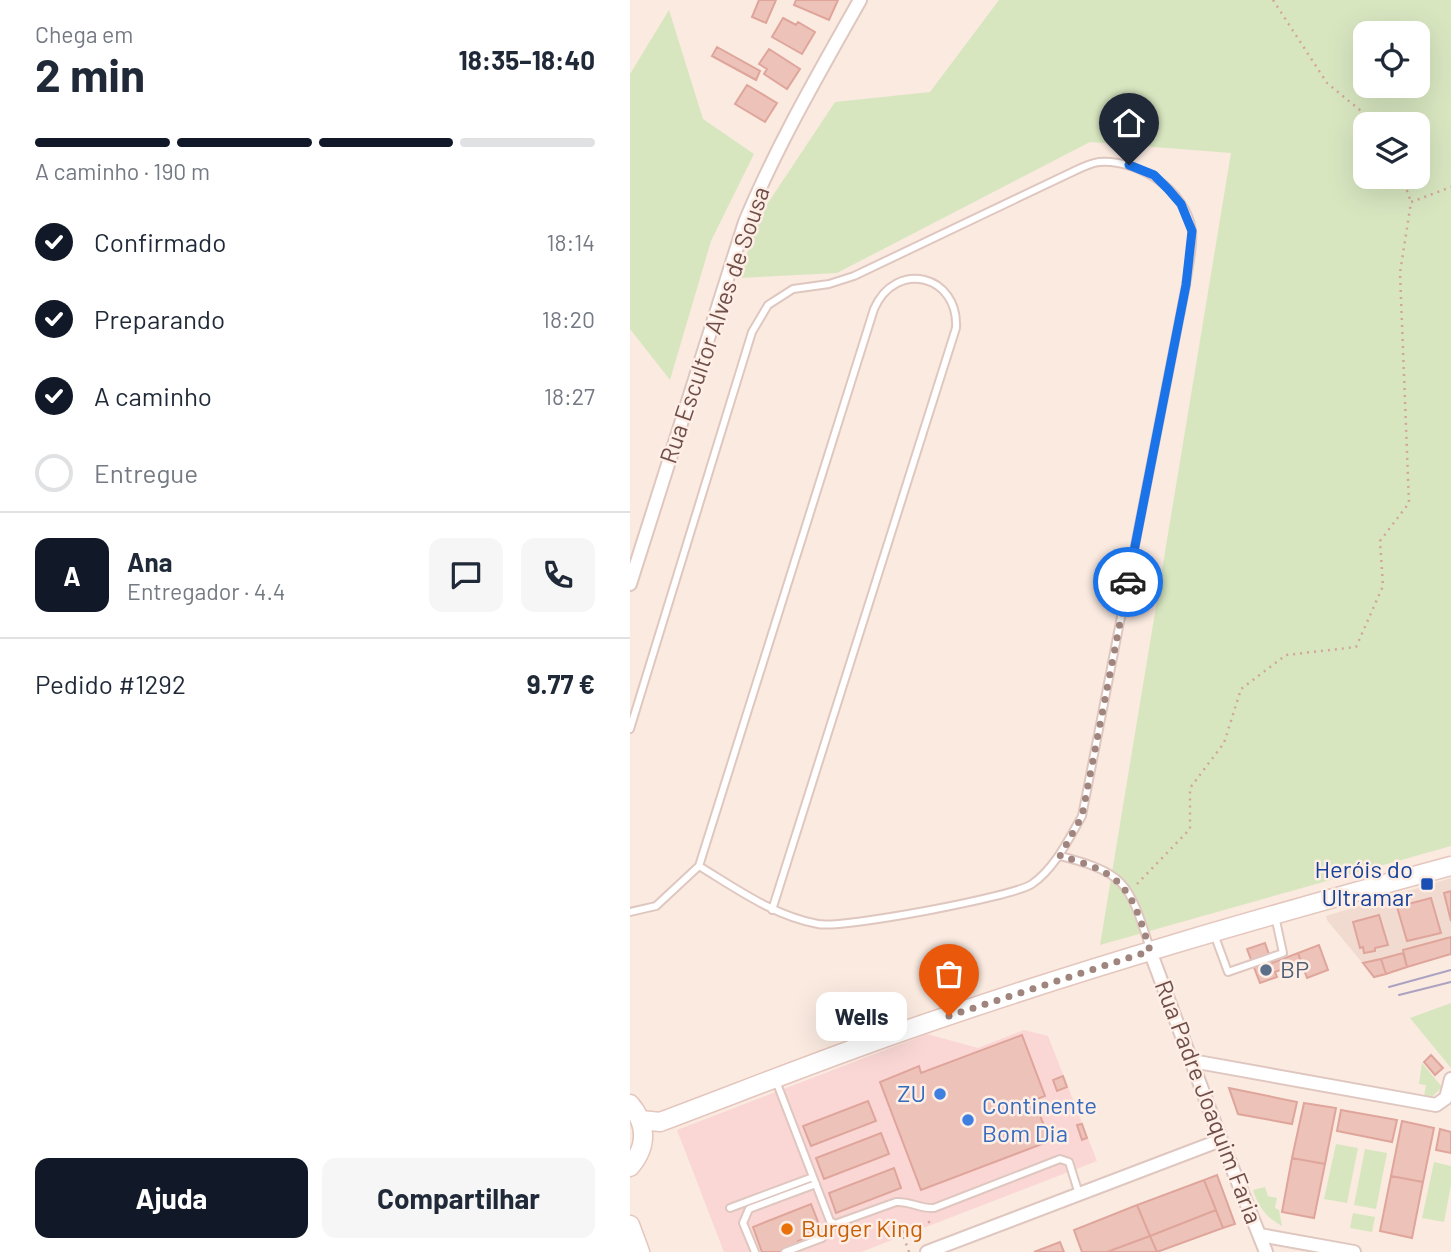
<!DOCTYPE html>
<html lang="pt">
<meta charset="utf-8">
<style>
body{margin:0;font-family:Barlow,sans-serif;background:#f6f6f7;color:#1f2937;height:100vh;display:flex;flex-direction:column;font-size:26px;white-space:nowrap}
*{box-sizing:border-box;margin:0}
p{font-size:23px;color:#747a83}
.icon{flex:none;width:38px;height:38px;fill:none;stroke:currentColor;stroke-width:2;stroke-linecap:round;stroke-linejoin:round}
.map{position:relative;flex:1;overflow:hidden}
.sheet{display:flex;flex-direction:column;background:#fff;width:630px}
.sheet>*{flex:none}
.controls{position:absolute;left:723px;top:21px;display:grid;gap:14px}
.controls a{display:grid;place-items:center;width:77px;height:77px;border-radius:14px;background:#fff;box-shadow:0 7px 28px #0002;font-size:35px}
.pin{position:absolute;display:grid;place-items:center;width:60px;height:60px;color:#fff;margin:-72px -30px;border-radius:50% 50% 50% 0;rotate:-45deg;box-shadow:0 0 7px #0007}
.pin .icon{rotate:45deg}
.courier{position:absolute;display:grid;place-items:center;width:70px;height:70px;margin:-35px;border:5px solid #1a73e8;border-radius:50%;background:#fff;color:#222;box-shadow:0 2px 9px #0007}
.bubble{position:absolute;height:49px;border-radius:14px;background:#fff;box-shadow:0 7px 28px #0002;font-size:23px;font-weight:700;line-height:49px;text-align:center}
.head em{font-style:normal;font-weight:700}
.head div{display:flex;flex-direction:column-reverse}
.head{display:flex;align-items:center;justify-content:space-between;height:119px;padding:0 35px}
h1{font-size:46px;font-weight:700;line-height:52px}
.bar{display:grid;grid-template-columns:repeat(4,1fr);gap:10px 7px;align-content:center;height:84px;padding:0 35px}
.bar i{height:9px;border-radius:5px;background:#e0e1e3}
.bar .on{background:#111827}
.bar p{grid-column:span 4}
.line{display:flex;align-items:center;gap:18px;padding:0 35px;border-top:2px solid #e0e1e3}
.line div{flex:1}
.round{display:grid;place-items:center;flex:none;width:74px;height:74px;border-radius:14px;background:#f6f6f7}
ol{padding:0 35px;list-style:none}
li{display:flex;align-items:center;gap:21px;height:77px}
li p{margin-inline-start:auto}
li .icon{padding:7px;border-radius:50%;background:#111827;color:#fff;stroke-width:4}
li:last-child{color:#747a83}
li i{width:38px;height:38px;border:4px solid #e0e1e3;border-radius:50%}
.primary-button{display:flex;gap:14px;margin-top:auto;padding:14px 35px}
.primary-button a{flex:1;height:80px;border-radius:14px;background:#111827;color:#fff;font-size:28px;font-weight:700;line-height:80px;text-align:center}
.primary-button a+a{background:#f6f6f7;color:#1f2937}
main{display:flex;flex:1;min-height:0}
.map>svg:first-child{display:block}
</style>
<main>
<section class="sheet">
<div class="head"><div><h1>2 min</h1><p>Chega em</p></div><em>18:35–18:40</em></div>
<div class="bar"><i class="on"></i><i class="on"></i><i class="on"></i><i></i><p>A caminho · 190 m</p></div>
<ol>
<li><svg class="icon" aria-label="check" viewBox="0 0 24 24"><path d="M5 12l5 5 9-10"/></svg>Confirmado<p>18:14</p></li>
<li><svg class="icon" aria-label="check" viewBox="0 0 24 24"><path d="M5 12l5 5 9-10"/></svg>Preparando<p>18:20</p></li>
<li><svg class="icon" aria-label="check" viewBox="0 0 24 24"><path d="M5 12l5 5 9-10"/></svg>A caminho<p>18:27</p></li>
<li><i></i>Entregue</li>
</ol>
<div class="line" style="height:126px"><b class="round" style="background:#111827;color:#fff">A</b><div><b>Ana</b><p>Entregador · 4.4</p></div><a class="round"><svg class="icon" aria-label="chat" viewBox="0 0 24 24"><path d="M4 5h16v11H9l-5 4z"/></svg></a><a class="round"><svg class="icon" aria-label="phone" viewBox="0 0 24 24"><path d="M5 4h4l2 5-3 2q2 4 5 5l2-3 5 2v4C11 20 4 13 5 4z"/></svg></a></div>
<div class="line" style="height:91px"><div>Pedido #1292</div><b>9.77 €</b></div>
<div class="primary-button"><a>Ajuda</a><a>Compartilhar</a></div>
</section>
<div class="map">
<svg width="821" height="1252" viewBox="0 0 821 1252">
<rect width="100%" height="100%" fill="#faeae0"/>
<path fill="#f1dacf" d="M 821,878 L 821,954 L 744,977 L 697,920 L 696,916 Z"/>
<path fill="#fad7d4" d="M 394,1030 L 418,1036 L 467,1161 L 231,1252 L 94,1252 L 47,1130 L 297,1034 L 348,1048 Z"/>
<path fill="#d8e6c0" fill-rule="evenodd" d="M 369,0 L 821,0 L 821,846 L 470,945 L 601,153 L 460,142 L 207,273 L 109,278 L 130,215 L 205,102 L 300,92 ZM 735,33 L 788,33 L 788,86 L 735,86 ZM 735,124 L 788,124 L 788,177 L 735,177 Z
M 39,10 L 73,119 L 124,154 L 81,241 L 40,380 L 0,329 L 0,74 Z
M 821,1003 L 821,1068 L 780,1018 Z
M 792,1063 L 812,1087 L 802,1097 L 794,1096 L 796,1085 L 789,1084 Z
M 706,1144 L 728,1148 L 717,1203 L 694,1199 Z
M 735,1149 L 757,1153 L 746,1209 L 724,1205 Z
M 804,1162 L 821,1166 L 821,1185 L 814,1222 L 792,1218 Z
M 635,1187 L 638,1196 L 647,1198 L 645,1208 L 649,1210 L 652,1226 C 637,1218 628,1207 623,1190 Z
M 723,1213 L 745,1217 L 742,1232 L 720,1228 Z"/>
<path fill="#edc2b9" stroke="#dfa59b" stroke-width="2" d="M 129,0 L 146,0 L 136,23 L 122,17 Z
M 166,0 L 208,0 L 199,20 L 164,5 Z
M 153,18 L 166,25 L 168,22 L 185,32 L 172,54 L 142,37 Z
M 87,47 L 130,71 L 126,80 L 82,56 Z
M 139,49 L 170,69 L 157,89 L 134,74 L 137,69 L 129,64 Z
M 117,85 L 147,103 L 135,122 L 105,104 Z
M 821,891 L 821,921 L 814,893 Z
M 801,898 L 811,933 L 777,941 L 767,907 Z
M 749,915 L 758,945 L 745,948 L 745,951 L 734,953 L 733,947 L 730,948 L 723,922 Z
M 821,937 L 821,954 L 777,967 L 773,950 Z
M 635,943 L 642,963 L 668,953 L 671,962 L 645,972 L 647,977 L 630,983 L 617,949 Z
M 689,945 L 698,970 L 677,978 L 668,953 Z
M 773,953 L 777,967 L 756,974 L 751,959 Z
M 751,959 L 756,974 L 744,977 L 733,963 Z
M 392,1035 L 415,1096 L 404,1100 L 420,1141 L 291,1190 L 250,1082 L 289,1066 L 291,1073 Z
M 801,1055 L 813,1068 L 805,1075 L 794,1062 Z
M 433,1076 L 437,1087 L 427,1091 L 423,1080 Z
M 599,1088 L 667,1102 L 662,1124 L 608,1114 Z
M 238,1101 L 246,1121 L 181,1146 L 173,1126 Z
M 674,1103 L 706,1108 L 695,1164 L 662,1158 Z
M 711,1110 L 767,1120 L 762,1142 L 707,1131 Z
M 772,1121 L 804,1128 L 793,1182 L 761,1176 Z
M 452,1124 L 457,1138 L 452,1140 L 447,1125 Z
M 810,1129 L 821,1132 L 821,1153 L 806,1150 Z
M 251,1133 L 259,1154 L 194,1179 L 186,1158 Z
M 662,1158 L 695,1164 L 684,1218 L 652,1212 Z
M 264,1168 L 271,1188 L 206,1213 L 199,1193 Z
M 587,1175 L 605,1224 L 593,1228 L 574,1180 Z
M 761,1176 L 793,1182 L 782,1238 L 750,1231 Z
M 574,1180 L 586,1210 L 520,1236 L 507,1205 Z
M 181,1204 L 192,1232 L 168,1241 L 169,1245 L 151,1252 L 132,1252 L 123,1227 Z
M 507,1205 L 520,1236 L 477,1252 L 452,1252 L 444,1230 Z
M 586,1210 L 593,1228 L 527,1252 L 520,1236 Z
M 520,1236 L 527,1252 L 477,1252 Z
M 430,1242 L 434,1252 L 404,1252 Z"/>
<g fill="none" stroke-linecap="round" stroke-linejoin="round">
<g stroke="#dfc7c0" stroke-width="10">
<path id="lane" d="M 0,729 L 122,332 L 138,305 L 163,289 L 199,284 L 224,276 L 438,174 C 447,170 459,163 469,162 C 508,159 556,190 562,230 C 564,245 558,270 556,285 L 452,816 C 438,840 425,868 402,884 C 383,897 211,929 188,924 C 144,916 107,889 69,866
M 430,856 C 449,861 477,868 491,883 C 505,897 514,930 520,949
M 0,912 L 26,906 L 69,866 L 244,309 C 266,259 329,275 326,328 L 142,910
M 584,934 L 598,972 L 653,953 L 645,916
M 146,1081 L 200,1221 L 205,1224 L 266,1202 C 280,1201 290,1209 304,1208 L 430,1159 L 439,1162 L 449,1194
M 100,1208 L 183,1177
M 125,1252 L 113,1223 L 119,1209 L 186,1184
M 155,1252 L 192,1238 L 205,1224"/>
</g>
<g stroke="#dfc7c0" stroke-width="16">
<path id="street" d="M 0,584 L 115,222 C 147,145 189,73 230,0
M 520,951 L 591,1140 L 636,1252
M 562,1061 L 806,1105 L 816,1098 L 821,1079
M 630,1235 L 724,1252
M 297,1252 L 591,1140"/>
</g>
<g stroke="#e4c6bd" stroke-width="21">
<path id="secondary" d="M 0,1104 C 17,1124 18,1146 0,1167
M 11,1120 L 30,1122 C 110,1092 188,1061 268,1033 C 450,969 635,916 821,866
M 0,1225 L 10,1252"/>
</g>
<path stroke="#d1a69d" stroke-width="2.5" stroke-dasharray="2 5" stroke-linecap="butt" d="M 643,0 L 697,83 L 747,124
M 772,177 L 781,202
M 507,884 L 560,829 L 560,788 L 594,743 L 611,689 L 656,655 L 726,647 L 753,586 L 750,541 L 779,503 L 770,273 L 781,202 L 821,187
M 279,1252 L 272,1232 L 299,1222 L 298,1219"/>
<use href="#lane" stroke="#fff" stroke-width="6"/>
<use href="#street" stroke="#fff" stroke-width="12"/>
<use href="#secondary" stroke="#fff" stroke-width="18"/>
<path stroke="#aba1c1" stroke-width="2" d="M 759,987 L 821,970
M 769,995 L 821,982"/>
</g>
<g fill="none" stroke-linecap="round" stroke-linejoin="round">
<path stroke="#9f857e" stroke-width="7" stroke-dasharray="0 12.6" d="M 319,1016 L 520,951 C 502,889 494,873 430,856 L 452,816 L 498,582"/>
<path stroke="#1a73e8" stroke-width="9" d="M 498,582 L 556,285 L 562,231 L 551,204 L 538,189 L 524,175 L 499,165"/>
</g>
<rect fill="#1a4fb4" stroke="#feeee5" stroke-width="2.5" x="790" y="877" width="14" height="14" rx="3.5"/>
<circle fill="#5c6f8a" stroke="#feeee5" stroke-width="2.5" cx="636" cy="970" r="7"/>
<g fill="#3f7fe0" stroke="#feeee5" stroke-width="2.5">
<circle cx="310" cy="1094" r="7"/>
<circle cx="338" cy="1120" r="7"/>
</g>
<circle fill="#e8710a" stroke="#feeee5" stroke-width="2.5" cx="157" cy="1229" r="7"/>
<g text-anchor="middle" stroke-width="5" stroke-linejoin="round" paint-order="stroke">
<g font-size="24" fill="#6e4e49" stroke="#feeee5">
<text transform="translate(85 325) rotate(-71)" y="8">Rua Escultor Alves de Sousa</text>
<text transform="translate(578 1102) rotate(69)" y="8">Rua Padre Joaquim Faria</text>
</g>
<g font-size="24" fill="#164399" stroke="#feeee5" text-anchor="end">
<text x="783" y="878">Heróis do<tspan x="783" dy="28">Ultramar</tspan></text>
</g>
<g font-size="24" fill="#4e5e75" stroke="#feeee5" text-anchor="start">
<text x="650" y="978">BP</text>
</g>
<g font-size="24" fill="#366cbe" stroke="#feeee5" text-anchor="end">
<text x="296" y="1102">ZU</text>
<text x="352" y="1114" text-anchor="start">Continente<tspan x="352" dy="28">Bom Dia</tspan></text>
</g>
<g font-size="24" fill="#c56008" stroke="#feeee5" text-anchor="start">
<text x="171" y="1237">Burger King</text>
</g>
</g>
</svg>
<div class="controls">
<a><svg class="icon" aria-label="locate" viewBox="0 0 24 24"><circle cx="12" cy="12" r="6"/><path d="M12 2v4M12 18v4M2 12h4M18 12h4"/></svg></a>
<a><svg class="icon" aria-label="layers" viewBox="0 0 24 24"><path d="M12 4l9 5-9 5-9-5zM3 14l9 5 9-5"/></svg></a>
</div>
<div class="pin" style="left:319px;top:1016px;background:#ea580c"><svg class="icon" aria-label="bag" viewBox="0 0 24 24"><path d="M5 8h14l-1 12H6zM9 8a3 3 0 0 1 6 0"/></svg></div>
<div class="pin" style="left:499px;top:165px;background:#1f2937"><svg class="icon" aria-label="home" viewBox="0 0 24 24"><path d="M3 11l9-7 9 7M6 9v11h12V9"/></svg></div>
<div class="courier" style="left:498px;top:582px"><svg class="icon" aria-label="car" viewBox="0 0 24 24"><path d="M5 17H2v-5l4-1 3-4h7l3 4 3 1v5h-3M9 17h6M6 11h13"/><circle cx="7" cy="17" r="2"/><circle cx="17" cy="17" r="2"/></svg></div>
<div class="bubble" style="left:186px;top:992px;width:91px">Wells</div>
</div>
</main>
